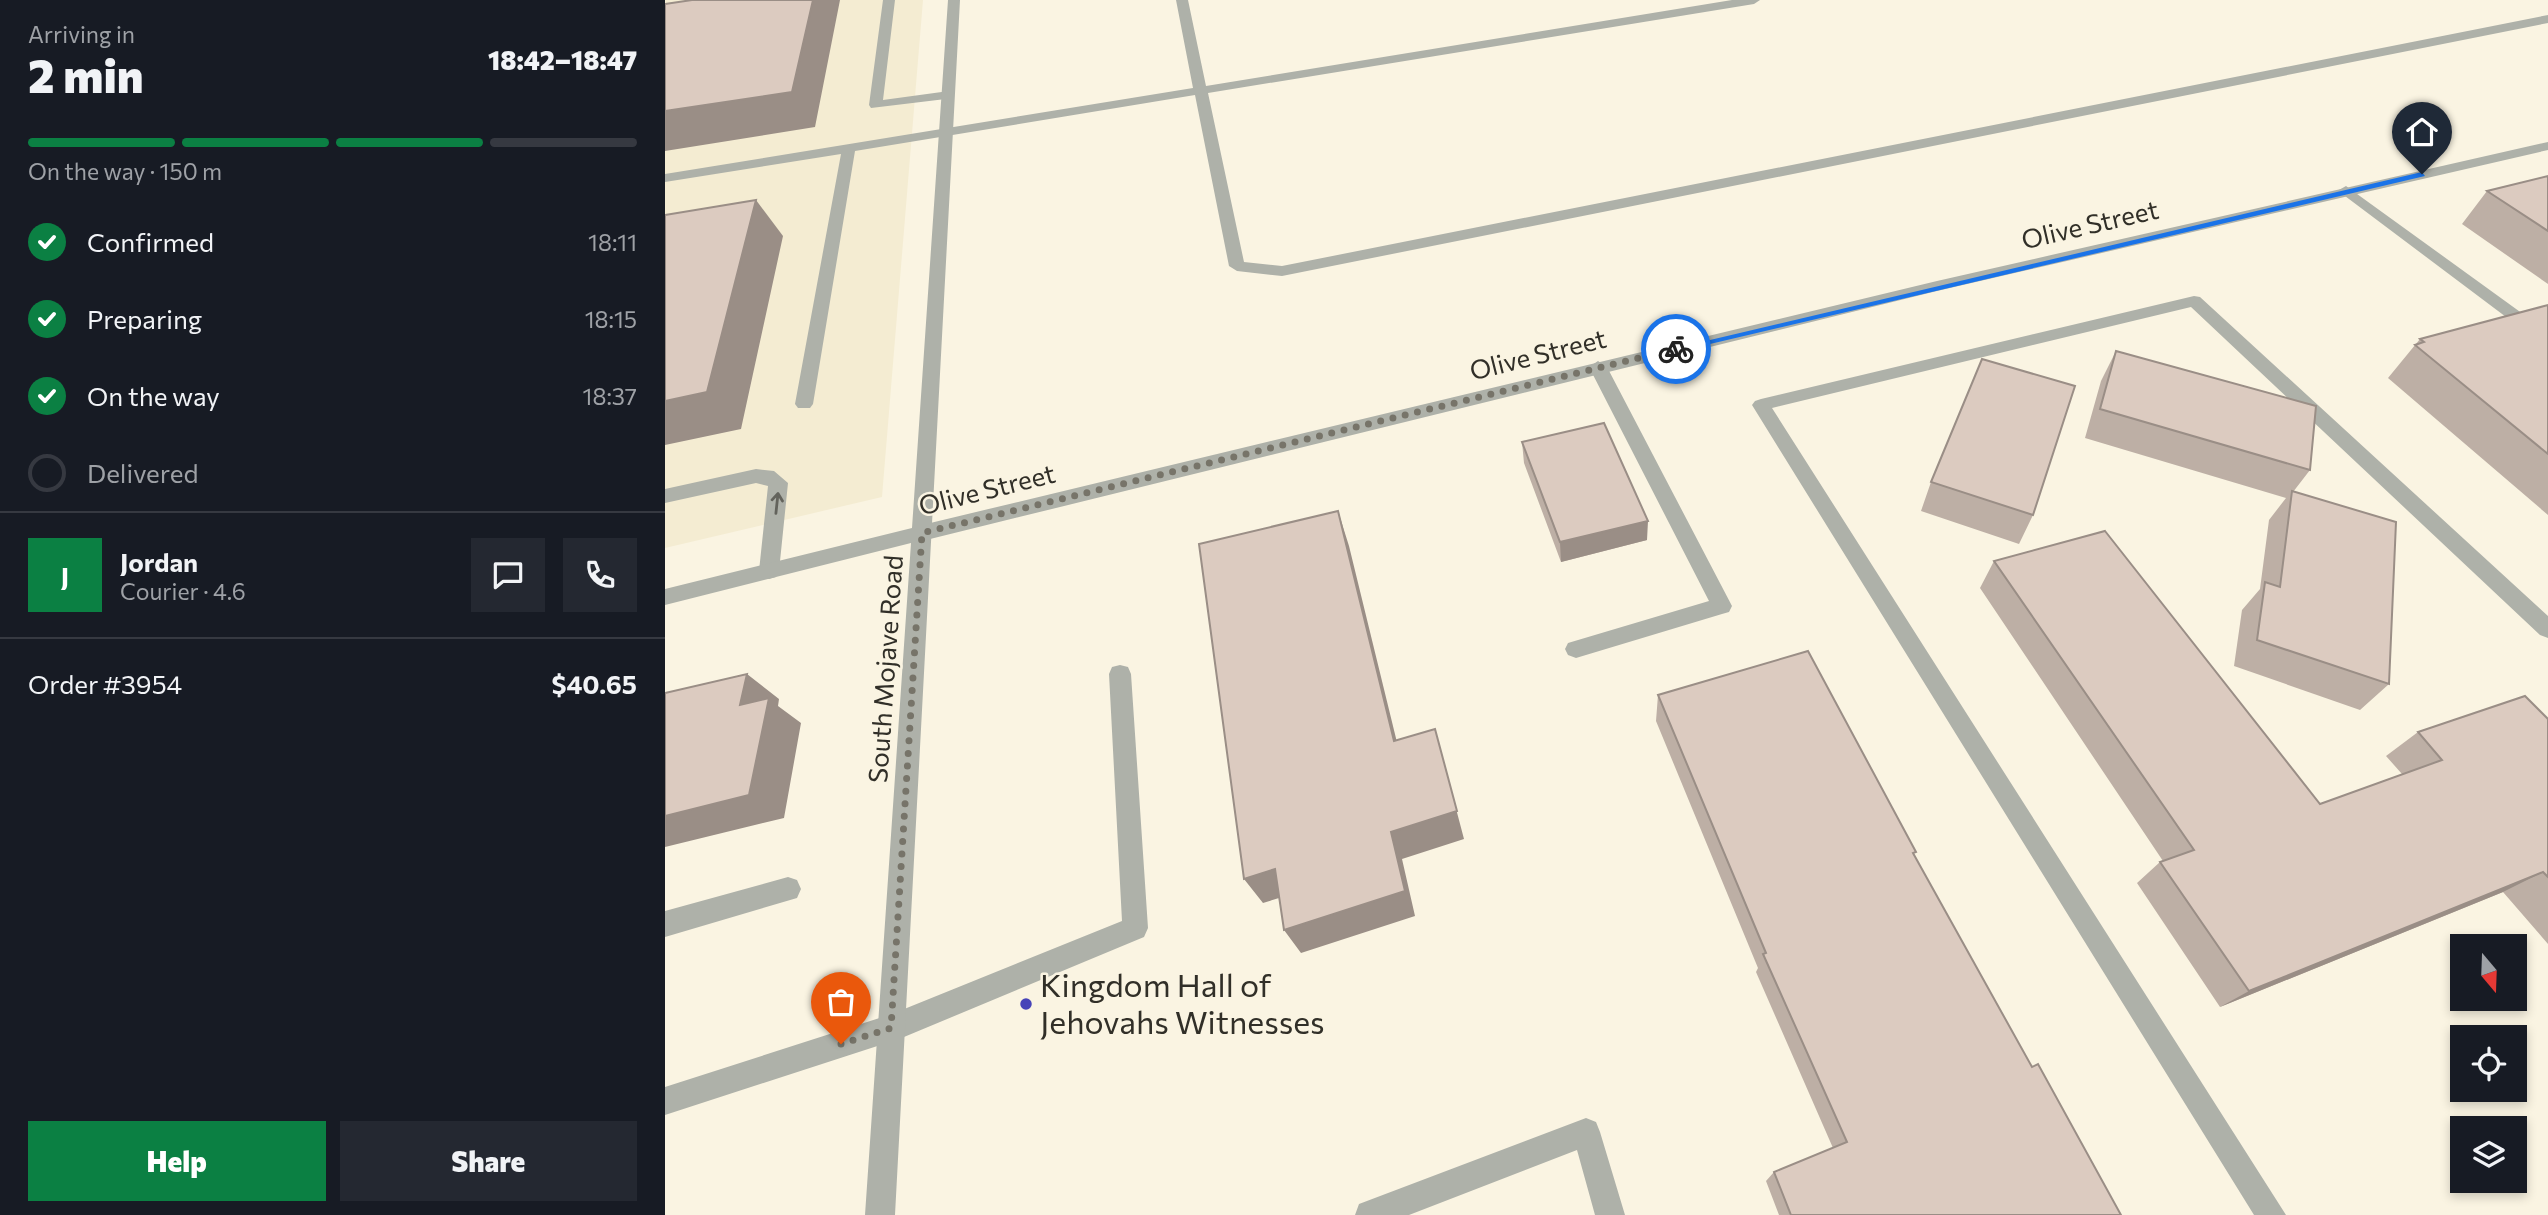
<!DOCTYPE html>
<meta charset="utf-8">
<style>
body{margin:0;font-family:Commissioner,sans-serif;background:#242831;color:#f1f3f6;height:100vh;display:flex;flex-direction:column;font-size:26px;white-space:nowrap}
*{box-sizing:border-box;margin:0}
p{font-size:23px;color:#9ea1a6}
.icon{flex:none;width:38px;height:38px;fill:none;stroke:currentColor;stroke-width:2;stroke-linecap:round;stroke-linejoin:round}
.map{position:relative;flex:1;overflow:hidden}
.sheet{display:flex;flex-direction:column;background:#171b24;width:665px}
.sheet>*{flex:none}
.needle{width:46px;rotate:161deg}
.controls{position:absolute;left:1785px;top:934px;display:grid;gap:14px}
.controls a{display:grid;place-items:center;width:77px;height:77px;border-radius:0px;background:#171b24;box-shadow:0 4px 10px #0003;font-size:35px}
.pin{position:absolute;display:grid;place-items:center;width:60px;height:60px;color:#fff;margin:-72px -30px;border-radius:50% 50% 50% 0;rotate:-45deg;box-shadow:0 0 7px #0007}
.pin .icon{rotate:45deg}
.courier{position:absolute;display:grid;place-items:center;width:70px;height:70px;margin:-35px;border:5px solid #1a73e8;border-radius:50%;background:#fff;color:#222;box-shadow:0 2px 9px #0007}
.summary em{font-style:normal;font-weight:800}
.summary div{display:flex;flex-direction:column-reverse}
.summary{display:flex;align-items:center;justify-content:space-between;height:119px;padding:0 28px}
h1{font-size:46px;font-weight:800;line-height:52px}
.bar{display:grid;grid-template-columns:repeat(4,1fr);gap:10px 7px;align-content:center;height:84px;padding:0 28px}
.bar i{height:9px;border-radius:5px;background:#363941}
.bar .on{background:#0b8043}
.bar p{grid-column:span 4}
.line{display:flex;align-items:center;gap:18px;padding:0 28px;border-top:2px solid #363941}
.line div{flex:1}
.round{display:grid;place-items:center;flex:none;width:74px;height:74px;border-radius:0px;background:#242831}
ol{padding:0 28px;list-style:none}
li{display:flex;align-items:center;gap:21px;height:77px}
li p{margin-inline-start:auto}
li .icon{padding:7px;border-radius:50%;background:#0b8043;color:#fff;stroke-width:4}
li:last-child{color:#9ea1a6}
li i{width:38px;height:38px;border:4px solid #363941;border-radius:50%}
.primary-button{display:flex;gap:14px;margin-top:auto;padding:14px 28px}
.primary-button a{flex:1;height:80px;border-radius:0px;background:#0b8043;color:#fff;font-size:28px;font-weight:800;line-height:80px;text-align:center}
.primary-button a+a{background:#242831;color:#f1f3f6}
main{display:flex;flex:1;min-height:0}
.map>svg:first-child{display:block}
</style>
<main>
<section class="sheet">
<div class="summary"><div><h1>2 min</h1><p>Arriving in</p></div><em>18:42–18:47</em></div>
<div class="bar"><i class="on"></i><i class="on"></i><i class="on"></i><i></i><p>On the way · 150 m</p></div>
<ol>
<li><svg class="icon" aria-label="check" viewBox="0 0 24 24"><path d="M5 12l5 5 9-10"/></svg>Confirmed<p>18:11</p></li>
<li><svg class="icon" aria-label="check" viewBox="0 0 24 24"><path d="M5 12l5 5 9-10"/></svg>Preparing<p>18:15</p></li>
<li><svg class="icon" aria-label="check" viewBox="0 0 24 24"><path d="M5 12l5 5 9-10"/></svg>On the way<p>18:37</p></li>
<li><i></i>Delivered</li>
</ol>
<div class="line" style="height:126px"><b class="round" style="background:#0b8043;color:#fff">J</b><div><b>Jordan</b><p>Courier · 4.6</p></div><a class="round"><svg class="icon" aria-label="chat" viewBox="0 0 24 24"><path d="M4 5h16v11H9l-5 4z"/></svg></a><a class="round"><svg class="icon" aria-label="phone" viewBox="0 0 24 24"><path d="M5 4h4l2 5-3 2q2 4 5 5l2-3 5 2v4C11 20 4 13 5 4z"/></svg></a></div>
<div class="line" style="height:91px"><div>Order #3954</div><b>$40.65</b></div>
<div class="primary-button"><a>Help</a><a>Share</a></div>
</section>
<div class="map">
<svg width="1883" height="1215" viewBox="0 0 1883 1215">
<rect width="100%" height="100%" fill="#faf4e2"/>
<path fill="#f4ecd2" d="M 0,0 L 258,0 L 217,497 L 0,548 Z"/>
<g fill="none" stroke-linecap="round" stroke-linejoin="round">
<path fill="#aeb1a9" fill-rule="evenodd" d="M 218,0 L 230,0 L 218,100 L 284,91 L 289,92 L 289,98 L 206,108 L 204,105 Z
M 511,0 L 523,0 L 541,86 L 1067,0 L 1095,0 L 1089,4 L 543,93 L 579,262 L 617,266 L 1883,15 L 1883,23 L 617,276 L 572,271 L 564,266 L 530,95 L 190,151 L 148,404 L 145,408 L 133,408 L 130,404 L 176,154 L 0,182 L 0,174 L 528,88 Z
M 1681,186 L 1883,332 L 1883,346 L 1877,344 L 1676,193 L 1674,190 Z
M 1529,296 L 1535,297 L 1883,616 L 1883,638 L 1875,635 L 1526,307 L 1107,408 L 1621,1215 L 1589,1215 L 1087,405 L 1090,401 L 1096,399 Z
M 933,361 L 942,367 L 1067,606 L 1064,612 L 1057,614 L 911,658 L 903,655 L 900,649 L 903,643 L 1044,601 L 924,367 Z
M 91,469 L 109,471 L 123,483 L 114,571 L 111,577 L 104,579 L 97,577 L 94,571 L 103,486 L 91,483 L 0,503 L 0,489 Z
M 455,665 L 463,667 L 466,674 L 483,928 L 479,937 L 227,1042 L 217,1038 L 213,1028 L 217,1018 L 457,921 L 444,674 L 447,667 Z
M 123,877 L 132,880 L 136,889 L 132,898 L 0,937 L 0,911 Z
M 921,1118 L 931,1122 L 935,1132 L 960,1215 L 930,1215 L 912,1150 L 744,1215 L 690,1215 L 694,1204 Z"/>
<path fill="#aeb1a9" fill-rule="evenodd" d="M 1883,142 L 1883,150 L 1272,291 L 257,541 L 250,538 L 247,533 L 250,528 L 257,525 L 1272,281 Z
M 227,1014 L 237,1018 L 241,1028 L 237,1038 L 0,1115 L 0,1087 Z"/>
<path fill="#aeb1a9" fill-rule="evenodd" d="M 283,0 L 295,0 L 230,1215 L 200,1215 L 246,543 L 0,605 L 0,589 L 247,528 Z"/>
</g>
<path fill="#bdafa5" d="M 1883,176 L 1883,284 L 1797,224 L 1822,191 Z
M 1883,305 L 1883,515 L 1723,378 L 1755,339 Z
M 1451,351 L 1645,470 L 1628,492 L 1724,684 L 1695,710 L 1569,666 L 1577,610 L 1595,589 L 1604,520 L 1621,498 L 1420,438 L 1436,381 Z
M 857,442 L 982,540 L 896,562 L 859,463 Z
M 1266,482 L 1368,515 L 1354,544 L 1256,511 Z
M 1329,561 L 1655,804 L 1737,774 L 1721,756 L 1753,732 L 1883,719 L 1883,944 L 1838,892 L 1555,1007 L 1472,883 L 1495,862 L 1498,861 L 1315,588 Z
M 993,695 L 1249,855 L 1367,1067 L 1456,1215 L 1114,1215 L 1101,1181 L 1109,1172 L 1168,1148 L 1091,972 L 1093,968 L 991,721 Z"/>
<path fill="#9a8e86" d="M 148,0 L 175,0 L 150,127 L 0,151 L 0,111 Z
M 91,200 L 118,236 L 76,429 L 0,445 L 0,401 Z
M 673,511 L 684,546 L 739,771 L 729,741 Z
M 983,521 L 982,540 L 896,562 L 895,542 Z
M 82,674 L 114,699 L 113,706 L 136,723 L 119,818 L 0,847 L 0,816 L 75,705 Z
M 770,729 L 799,839 L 737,859 L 750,916 L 636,953 L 619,930 L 726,832 Z
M 610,869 L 627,894 L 598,903 L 579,879 Z
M 1878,872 L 1838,892 L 1555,1007 L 1584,991 Z"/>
<path fill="#dccbc0" stroke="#9a8e86" stroke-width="2" d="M 27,0 L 148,0 L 127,92 L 0,111 L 0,4 Z
M 1883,176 L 1883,231 L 1822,191 Z
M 91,200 L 42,392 L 0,401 L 0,215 Z
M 1883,305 L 1883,454 L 1750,345 L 1759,342 L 1755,339 Z
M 1451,351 L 1651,406 L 1645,470 L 1435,409 Z
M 1317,359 L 1410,386 L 1368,515 L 1266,482 Z
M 939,423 L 983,521 L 895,542 L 857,442 Z
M 1627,491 L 1731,522 L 1724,684 L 1592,640 L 1600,582 L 1615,587 Z
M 673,511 L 729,741 L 770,729 L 792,811 L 726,832 L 740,891 L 619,930 L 610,869 L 579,879 L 534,544 Z
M 1440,531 L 1655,804 L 1777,760 L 1753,732 L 1860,696 L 1883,719 L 1883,877 L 1878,872 L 1584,991 L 1495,862 L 1529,850 L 1329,561 Z
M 1143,651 L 1251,852 L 1248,853 L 1367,1067 L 1373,1064 L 1456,1215 L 1126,1215 L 1109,1172 L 1182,1142 L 1098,954 L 1101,953 L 993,695 Z
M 82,674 L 75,705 L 104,698 L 84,795 L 0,816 L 0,693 Z"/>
<defs><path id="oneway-shaft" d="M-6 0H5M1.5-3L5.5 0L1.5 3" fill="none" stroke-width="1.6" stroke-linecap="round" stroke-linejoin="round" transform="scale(1.75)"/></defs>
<use stroke="#63635c" href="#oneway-shaft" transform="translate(112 503) rotate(-84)"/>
<path fill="#1a73e8" d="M 1757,172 L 1760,176 L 1011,352 L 1007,349 Z"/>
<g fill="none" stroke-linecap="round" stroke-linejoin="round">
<path stroke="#777469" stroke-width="7" stroke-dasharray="0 12.6" d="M 176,1044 L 226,1028 L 257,533 L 1011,349"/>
</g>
<circle fill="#4643b8" stroke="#faf4e2" stroke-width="2.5" cx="361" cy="1004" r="7"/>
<g text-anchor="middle" stroke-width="5" stroke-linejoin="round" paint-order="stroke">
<g font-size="26" fill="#312f28" stroke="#faf4e2">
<text transform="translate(1425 225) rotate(-13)" y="9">Olive Street</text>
<text transform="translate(873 355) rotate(-14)" y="9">Olive Street</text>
<text transform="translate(322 490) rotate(-14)" y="9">Olive Street</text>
<text transform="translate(221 669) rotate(-86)" y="9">South Mojave Road</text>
</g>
<g font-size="32" fill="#312f28" stroke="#faf4e2" text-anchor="start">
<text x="375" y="997">Kingdom Hall of<tspan x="375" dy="37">Jehovahs Witnesses</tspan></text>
</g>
</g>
</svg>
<div class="controls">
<a><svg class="needle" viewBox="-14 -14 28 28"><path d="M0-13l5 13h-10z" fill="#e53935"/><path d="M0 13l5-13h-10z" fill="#9ea1a6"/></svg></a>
<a><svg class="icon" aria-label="locate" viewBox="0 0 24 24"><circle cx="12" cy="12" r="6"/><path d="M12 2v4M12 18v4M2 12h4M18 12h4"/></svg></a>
<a><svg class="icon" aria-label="layers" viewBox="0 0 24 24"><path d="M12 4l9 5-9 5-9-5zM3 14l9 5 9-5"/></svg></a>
</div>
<div class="pin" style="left:176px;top:1044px;background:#ea580c"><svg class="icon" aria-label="bag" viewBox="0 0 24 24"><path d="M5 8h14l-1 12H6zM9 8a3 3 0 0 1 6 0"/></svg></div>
<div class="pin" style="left:1757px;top:174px;background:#1f2937"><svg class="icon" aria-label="home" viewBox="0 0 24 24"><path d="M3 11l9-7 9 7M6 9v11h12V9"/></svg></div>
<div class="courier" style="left:1011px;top:349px"><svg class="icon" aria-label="bike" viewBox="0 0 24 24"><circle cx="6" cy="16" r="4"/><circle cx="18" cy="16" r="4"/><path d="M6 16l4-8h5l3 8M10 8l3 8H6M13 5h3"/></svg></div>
</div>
</main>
